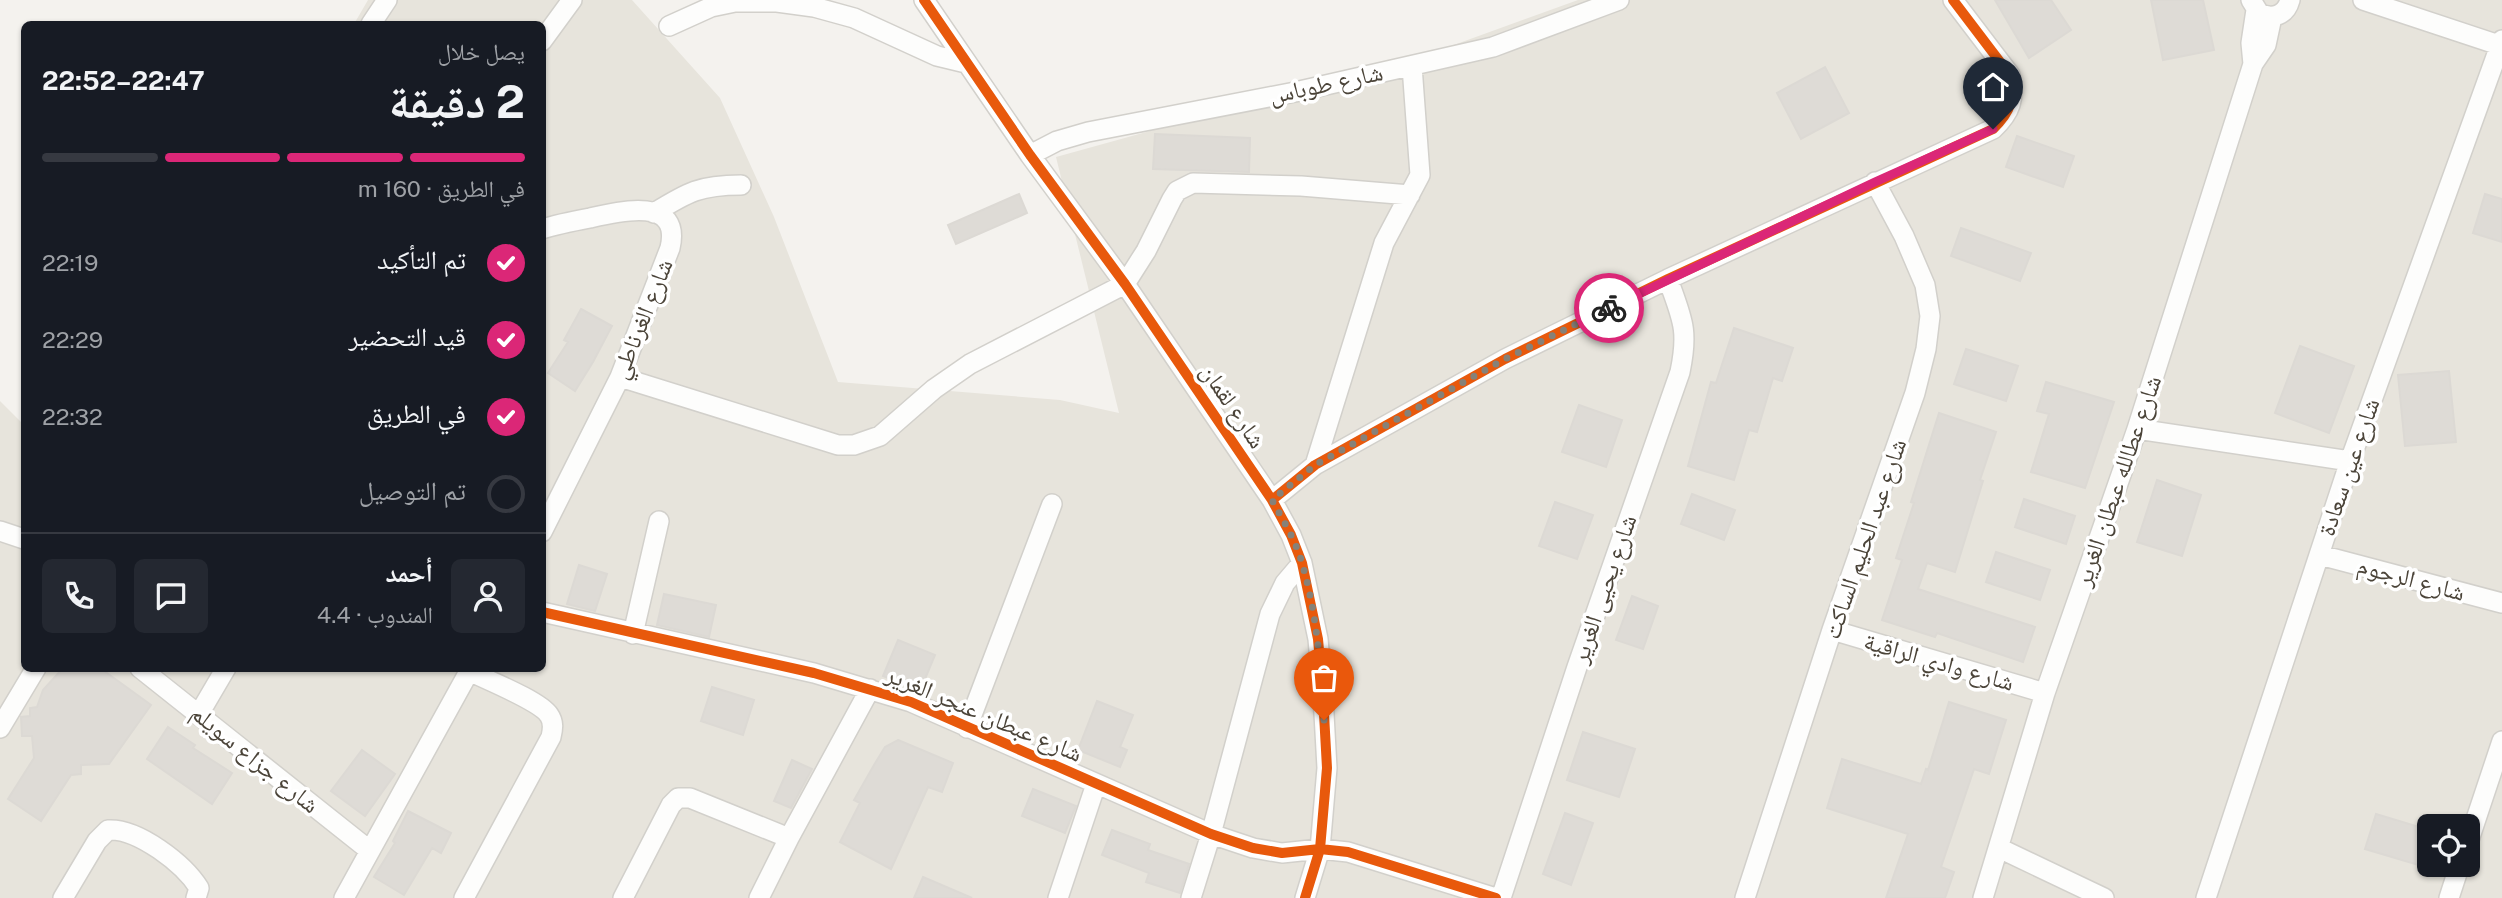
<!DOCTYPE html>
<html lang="ar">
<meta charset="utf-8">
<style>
body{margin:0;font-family:"Public Sans","Noto Naskh Arabic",sans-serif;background:#242831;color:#f1f3f6;direction:rtl;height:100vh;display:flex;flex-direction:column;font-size:26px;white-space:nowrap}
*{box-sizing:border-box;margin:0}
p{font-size:23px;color:#9ea1a6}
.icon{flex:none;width:38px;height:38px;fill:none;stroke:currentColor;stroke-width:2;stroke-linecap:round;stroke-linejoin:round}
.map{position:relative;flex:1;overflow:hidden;direction:ltr}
.details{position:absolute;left:21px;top:21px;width:525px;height:651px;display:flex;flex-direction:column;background:#171b24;border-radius:10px;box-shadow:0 2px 5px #0004;direction:rtl}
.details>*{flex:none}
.fabs{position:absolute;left:2417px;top:814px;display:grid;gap:14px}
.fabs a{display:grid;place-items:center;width:63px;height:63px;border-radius:10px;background:#171b24;box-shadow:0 2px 5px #0004;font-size:35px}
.pin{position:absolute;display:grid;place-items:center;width:60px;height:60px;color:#fff;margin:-72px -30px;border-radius:50% 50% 50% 0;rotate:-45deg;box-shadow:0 0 7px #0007}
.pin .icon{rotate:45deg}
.courier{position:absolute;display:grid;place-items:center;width:70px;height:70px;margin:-35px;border:5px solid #db2777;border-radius:50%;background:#fff;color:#222;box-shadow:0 2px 9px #0007}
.head em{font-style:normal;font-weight:700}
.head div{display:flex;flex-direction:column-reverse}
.head{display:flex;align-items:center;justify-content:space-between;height:119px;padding:0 21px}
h1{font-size:46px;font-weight:700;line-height:52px}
.bar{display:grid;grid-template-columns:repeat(4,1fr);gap:10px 7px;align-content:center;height:84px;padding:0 21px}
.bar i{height:9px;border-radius:5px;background:#363941}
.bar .on{background:#db2777}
.bar p{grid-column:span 4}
.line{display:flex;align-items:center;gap:18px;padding:0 21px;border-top:2px solid #363941}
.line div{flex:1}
.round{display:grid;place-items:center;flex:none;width:74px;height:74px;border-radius:10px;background:#242831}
ol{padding:0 21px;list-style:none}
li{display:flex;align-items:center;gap:21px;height:77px}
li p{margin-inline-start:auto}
li .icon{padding:7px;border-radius:50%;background:#db2777;color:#fff;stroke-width:4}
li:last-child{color:#9ea1a6}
li i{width:38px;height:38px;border:4px solid #363941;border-radius:50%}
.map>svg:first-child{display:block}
</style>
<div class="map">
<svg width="2502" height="898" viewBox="0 0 2502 898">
<rect width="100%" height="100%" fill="#f4f2ee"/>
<path fill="#e7e4dc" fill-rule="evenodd" d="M 368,0 L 632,0 L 720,98 L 774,217 L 838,382 L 1060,400 L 1119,413 L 1056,157 L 1429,54 L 1578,0 L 2502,0 L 2502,898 L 0,898 L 0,401 L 24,425 L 24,668 L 542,668 L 542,24 L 354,24 ZM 2429,826 L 2468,826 L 2468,864 L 2429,864 Z"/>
<path fill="#dedbd6" stroke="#dcd9d4" stroke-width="2" d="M 1995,0 L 2051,0 L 2071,30 L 2029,58 Z
M 2151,0 L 2203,0 L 2214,50 L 2163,60 Z
M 1825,67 L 1849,113 L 1801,139 L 1777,93 Z
M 1155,134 L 1250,138 L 1249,172 L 1153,169 Z
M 2017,136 L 2074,156 L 2063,187 L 2006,167 Z
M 1019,194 L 1027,213 L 956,244 L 948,225 Z
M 2485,194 L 2502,199 L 2502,242 L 2473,233 Z
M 1961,228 L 2031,253 L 2020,281 L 1951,256 Z
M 581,309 L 612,326 L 593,362 L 575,391 L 548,373 L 568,342 L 564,340 Z
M 1734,328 L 1793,348 L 1782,381 L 1773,378 L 1757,432 L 1749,430 L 1734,480 L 1688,466 L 1711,382 L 1716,383 Z
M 2300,346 L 2354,366 L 2329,433 L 2275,413 Z
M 1966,349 L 2018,366 L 2006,401 L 1954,384 Z
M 2449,371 L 2456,442 L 2405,446 L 2398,375 Z
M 2046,382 L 2114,402 L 2085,488 L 2031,472 L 2049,414 L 2037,411 Z
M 1579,405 L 1622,420 L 1606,467 L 1562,452 Z
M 1939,413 L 1996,432 L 1980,480 L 1983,481 L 1955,572 L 1927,563 L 1918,589 L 2035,627 L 2023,662 L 1937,633 L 1935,637 L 1882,620 L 1902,560 L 1896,558 L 1914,503 L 1911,502 Z
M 2157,480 L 2201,495 L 2182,556 L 2137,542 Z
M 1692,494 L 1735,510 L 1724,540 L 1681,524 Z
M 2024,499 L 2075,516 L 2066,544 L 2015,527 Z
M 1555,502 L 1593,515 L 1577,559 L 1539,546 Z
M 1996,552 L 2050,570 L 2040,600 L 1986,582 Z
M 579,565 L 607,574 L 595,611 L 567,604 Z
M 664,594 L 716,605 L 709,637 L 657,625 Z
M 1632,596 L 1658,606 L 1643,649 L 1616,640 Z
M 898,640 L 935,655 L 920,691 L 883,676 Z
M 63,668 L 100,668 L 151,705 L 109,764 L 81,765 L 81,774 L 71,775 L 41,821 L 8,799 L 34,758 L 32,736 L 22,736 L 21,717 L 30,716 L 30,708 L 37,707 L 43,690 Z
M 712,687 L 754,700 L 743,735 L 701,721 Z
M 1097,701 L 1133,715 L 1120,747 L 1127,750 L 1120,767 L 1078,750 Z
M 1949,702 L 2006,720 L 1989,774 L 1974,769 L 1941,867 L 1954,872 L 1945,898 L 1886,898 L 1908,834 L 1827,808 L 1842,759 L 1921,784 L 1926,769 L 1928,770 Z
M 168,727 L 195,745 L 193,748 L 232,773 L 212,804 L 147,759 Z
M 1583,732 L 1635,749 L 1619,797 L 1567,780 Z
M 898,740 L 953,763 L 942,792 L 928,787 L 891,869 L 840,842 L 860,803 L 854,800 L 874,765 L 885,747 Z
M 362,750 L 395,774 L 365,816 L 331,791 Z
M 792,760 L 812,769 L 791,808 L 774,801 Z
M 1033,789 L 1076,806 L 1065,833 L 1022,816 Z
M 408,811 L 451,833 L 441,853 L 432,848 L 404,895 L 374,877 L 395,843 L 393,841 Z
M 1565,813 L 1593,823 L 1571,885 L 1543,874 Z
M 2376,814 L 2429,830 L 2429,846 L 2422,866 L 2365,849 Z
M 1112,830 L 1150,844 L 1148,850 L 1189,864 L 1180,893 L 1146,882 L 1149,873 L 1102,855 Z
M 923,877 L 972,898 L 914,898 Z"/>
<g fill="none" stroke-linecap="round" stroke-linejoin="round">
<g stroke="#d2d0cb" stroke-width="22">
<path id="minor" d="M 924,0 L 1030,155 L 1125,284 L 1272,500 L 1291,535 L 1302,563 L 1318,639 L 1323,696 L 1327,768 L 1320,849 L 1305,898
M 2251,0 L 2259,13 C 2273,20 2286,15 2290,0
M 2363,0 L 2502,46
M 371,24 L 387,0
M 669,26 L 711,7 L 735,2 L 777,2 L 814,7 L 854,18 L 937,56 L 966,63
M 542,41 L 572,0
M 2253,64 L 2251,43 L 2256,10
M 1030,155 L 1057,141 L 1088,132 L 1295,92 L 1493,47 L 1619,0
M 654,213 C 688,192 700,185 741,185
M 542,229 C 558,224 574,221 590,218 C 620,211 682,196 670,248 L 620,377 L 542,532
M 620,377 L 838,445 L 854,445 L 880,436 L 934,389 L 970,364 L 1125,284 L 1146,251 L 1172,199 L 1177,191 L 1193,183 L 1301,186 L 1410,195
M 2137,429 L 2350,461
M 1315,465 L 1384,243 L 1420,175 L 1412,66
M 1272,500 L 1315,465 L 1505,359 L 1668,279 L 1993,129 C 2011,112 2015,99 2010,75 L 1953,0
M 0,531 L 24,539
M 2320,555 L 2502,603
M 542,612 L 814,673 L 911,702 L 1211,834 L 1253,848 L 1282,853 L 1320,849 L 1348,852 L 1496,898
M 1832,630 L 2045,693
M 633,634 L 659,521
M 140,668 L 369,850
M 199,714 L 226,668
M 0,728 L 36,668
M 967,728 L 1052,504
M 2468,843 L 2502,741
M 1999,848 L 2104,898
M 63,898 L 97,841 L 108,830 C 138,828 184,864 199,888 L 196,898
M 344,898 L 471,668
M 464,898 L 551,737 C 553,729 554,722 549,715 C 540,701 487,680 469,671
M 623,898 L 671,805 L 678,798 L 690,798 L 789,838
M 759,898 L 789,838 L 870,689
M 1058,898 L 1096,784
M 1191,898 L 1211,834 L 1270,614 L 1285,583 L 1302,563
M 1501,898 L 1577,667 L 1680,372 C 1689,329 1682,319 1668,279
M 1745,898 L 1832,630 L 1915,393 L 1926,349 L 1930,316 L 1925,285 L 1904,236 L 1875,182
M 1983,898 L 2045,693 L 2137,429 L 2253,64 L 2266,45 L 2272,17
M 2206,898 L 2350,461 L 2502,40
M 2449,898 L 2460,864"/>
</g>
<use href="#minor" stroke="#fdfdfc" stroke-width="19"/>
<g stroke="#fff" stroke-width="15">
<path id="cycleway" d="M 924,0 L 1030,155 L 1125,284 L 1272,500 L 1291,535 L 1302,563 L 1318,639 L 1323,696 L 1327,768 L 1320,849 L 1305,898
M 1272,500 L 1315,465 L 1505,359 L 1668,279 L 1993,129 C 2011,112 2015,99 2010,75 L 1953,0
M 542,612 L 814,673 L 911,702 L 1211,834 L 1253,848 L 1282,853 L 1320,849 L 1348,852 L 1496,898"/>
</g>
<use href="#cycleway" stroke="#e8590c" stroke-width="10"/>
</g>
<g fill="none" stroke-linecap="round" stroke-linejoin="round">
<path stroke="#868178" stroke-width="7" stroke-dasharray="0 12.6" d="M 1324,720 C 1321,668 1317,614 1302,563 C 1296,541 1283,520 1272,500 L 1315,465 L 1505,359 L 1609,308"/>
<path stroke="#db2777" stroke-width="9" d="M 1609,308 L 1875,182 L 1993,129"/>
</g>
<g text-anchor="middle" stroke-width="7" stroke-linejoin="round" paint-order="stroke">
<g font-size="24" fill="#4b4439" stroke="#fff">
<text transform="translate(1326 84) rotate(-12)" y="8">شارع طوباس</text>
<text transform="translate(642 319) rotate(-68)" y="8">شارع الغرناطي</text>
<text transform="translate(1233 406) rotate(56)" y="8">شارع لقمان</text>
<text transform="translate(2349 467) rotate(-71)" y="8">شارع عين سعادة</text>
<text transform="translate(2118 481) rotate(-71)" y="8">شارع عطالله عبطان الغرير</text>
<text transform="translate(1865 539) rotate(-71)" y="8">شارع عبد الحليم الساكت</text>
<text transform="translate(2411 579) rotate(15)" y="8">شارع الرجوم</text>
<text transform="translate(1604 589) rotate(-71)" y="8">شارع يحيى الغرير</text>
<text transform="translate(1939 662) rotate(16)" y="8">شارع وادي الراقية</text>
<text transform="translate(984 714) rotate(23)" y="8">شارع عبطان عنجر الغرير</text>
<text transform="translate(255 759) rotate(39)" y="8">شارع جزاع سويلم</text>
</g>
</g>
</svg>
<div class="fabs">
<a><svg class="icon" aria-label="locate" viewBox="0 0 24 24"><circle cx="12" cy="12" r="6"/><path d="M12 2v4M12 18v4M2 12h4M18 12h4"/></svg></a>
</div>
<div class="pin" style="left:1324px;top:720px;background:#ea580c"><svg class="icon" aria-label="bag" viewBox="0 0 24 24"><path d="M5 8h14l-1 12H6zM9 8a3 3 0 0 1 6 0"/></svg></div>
<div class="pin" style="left:1993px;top:129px;background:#1f2937"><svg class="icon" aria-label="home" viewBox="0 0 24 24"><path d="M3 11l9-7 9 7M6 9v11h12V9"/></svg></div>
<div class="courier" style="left:1609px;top:308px"><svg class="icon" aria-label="bike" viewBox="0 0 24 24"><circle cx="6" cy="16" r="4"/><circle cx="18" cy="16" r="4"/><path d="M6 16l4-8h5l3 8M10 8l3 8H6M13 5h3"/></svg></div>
<section class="details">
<div class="head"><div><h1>2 دقيقة</h1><p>يصل خلال</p></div><em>22:47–22:52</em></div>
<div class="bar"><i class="on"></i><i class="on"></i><i class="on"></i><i></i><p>في الطريق · 160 m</p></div>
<ol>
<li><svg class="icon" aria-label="check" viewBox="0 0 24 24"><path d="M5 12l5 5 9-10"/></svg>تم التأكيد<p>22:19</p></li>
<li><svg class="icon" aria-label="check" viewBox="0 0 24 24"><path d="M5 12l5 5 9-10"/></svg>قيد التحضير<p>22:29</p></li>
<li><svg class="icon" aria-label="check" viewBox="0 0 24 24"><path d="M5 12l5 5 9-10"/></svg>في الطريق<p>22:32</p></li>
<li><i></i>تم التوصيل</li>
</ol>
<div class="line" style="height:126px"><a class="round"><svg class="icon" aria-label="person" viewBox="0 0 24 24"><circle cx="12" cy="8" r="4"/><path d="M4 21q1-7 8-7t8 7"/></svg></a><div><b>أحمد</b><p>المندوب · 4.4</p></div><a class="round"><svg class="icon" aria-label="chat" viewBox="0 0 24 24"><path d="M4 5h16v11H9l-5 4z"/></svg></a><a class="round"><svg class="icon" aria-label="phone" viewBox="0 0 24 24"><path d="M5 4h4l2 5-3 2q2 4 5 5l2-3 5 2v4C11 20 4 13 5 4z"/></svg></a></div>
</section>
</div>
